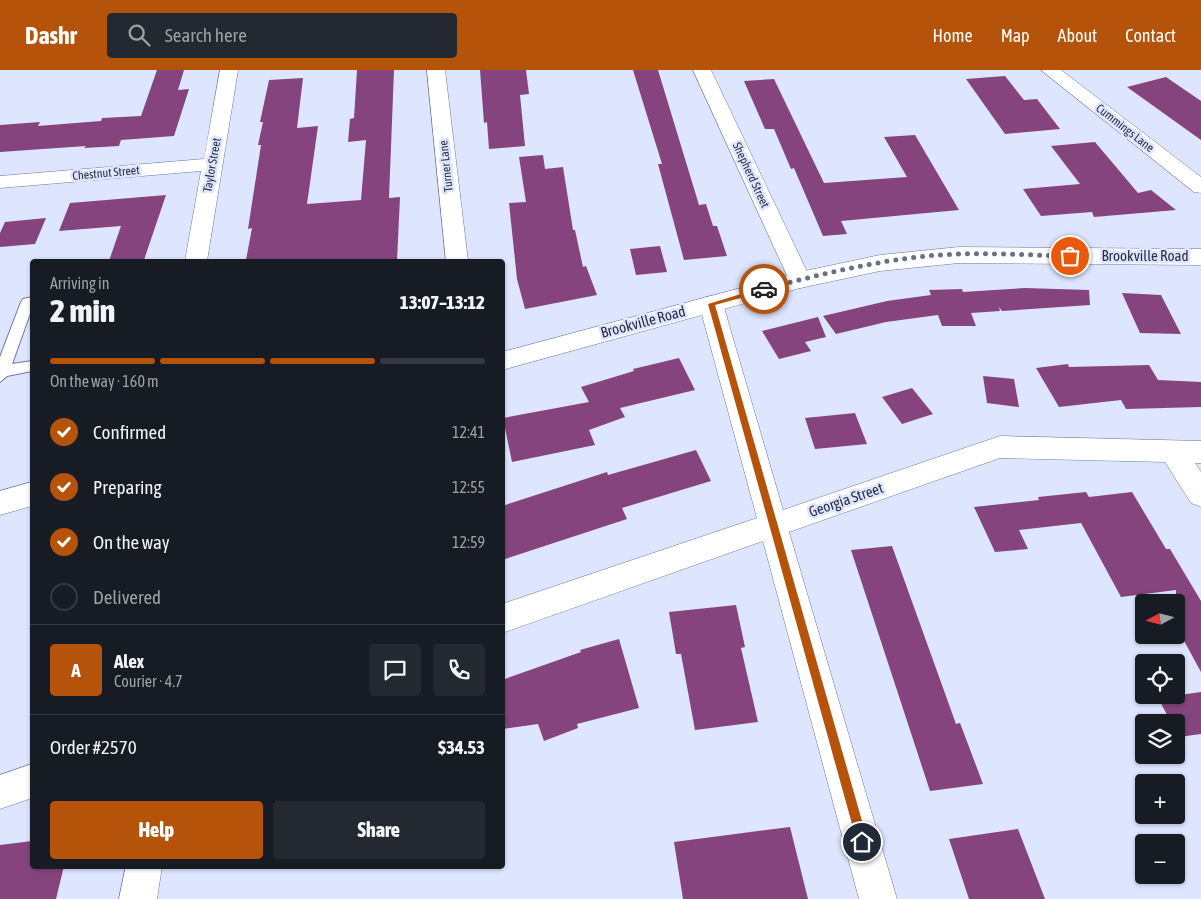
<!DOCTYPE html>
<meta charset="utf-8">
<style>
body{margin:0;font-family:"Asap Condensed",sans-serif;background:#242831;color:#f1f3f6;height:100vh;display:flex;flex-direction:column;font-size:19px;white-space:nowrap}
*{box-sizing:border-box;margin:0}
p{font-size:16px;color:#9ea1a6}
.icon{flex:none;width:28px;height:28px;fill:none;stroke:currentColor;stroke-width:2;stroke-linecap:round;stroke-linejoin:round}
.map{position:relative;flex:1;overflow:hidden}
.details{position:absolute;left:30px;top:189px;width:475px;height:610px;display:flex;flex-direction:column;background:#171b24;border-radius:5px;box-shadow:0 1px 4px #0004}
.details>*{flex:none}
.needle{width:32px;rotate:263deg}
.controls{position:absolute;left:1135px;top:524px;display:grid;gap:10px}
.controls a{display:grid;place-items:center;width:50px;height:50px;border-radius:5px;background:#171b24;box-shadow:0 1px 4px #0004;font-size:25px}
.pin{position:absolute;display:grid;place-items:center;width:42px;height:42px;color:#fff;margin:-21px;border:2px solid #fff;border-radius:50%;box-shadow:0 1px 5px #0007}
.courier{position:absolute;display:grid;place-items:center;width:50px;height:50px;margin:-25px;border:4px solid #b45309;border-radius:50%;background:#fff;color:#222;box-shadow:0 1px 6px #0007}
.headline em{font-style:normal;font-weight:800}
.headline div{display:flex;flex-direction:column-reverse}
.headline{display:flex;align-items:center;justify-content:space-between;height:85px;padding:0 20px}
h1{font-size:32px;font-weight:800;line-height:38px}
.bar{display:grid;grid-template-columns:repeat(4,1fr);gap:8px 5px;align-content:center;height:60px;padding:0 20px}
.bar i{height:6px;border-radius:4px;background:#363941}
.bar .selected{background:#b45309}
.bar p{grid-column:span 4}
.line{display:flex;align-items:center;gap:12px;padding:0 20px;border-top:1px solid #363941}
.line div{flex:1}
.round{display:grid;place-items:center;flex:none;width:52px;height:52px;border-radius:5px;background:#242831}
ol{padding:0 20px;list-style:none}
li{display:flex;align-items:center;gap:15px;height:55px}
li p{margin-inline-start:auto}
li .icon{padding:5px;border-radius:50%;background:#b45309;color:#fff;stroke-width:4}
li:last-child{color:#9ea1a6}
li i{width:28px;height:28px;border:2px solid #363941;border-radius:50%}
.action{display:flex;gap:10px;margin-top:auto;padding:10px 20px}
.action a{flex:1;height:58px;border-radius:5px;background:#b45309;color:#fff;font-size:20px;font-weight:800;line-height:58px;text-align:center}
.action a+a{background:#242831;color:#f1f3f6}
header{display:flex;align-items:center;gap:30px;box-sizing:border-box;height:70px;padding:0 25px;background:#b45309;color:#fff}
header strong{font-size:24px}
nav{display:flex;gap:28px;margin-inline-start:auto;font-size:18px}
.search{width:350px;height:45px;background:#242831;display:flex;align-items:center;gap:12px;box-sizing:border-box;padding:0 18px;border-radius:5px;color:#9ea1a6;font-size:19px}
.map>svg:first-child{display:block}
</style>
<header>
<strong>Dashr</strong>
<div class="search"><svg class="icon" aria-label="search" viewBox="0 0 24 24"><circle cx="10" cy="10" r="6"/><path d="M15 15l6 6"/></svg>Search here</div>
<nav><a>Home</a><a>Map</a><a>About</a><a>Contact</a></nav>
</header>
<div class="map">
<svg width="1201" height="829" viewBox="0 0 1201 829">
<rect width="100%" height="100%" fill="#dde5ff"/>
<path fill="#85447d" d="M 157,0 L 184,0 L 178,20 L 189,19 L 174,66 L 121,70 L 119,76 L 84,78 L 86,76 L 0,82 L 0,55 L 40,52 L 38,56 L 101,51 L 102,48 L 141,46 Z
M 357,0 L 394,0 L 389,128 L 400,127 L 397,191 L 246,190 L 252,158 L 248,159 L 261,75 L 258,75 L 263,52 L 260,52 L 269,10 L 303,8 L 297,58 L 318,56 L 307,134 L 361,130 L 366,70 L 348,72 L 350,49 L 354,48 Z
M 480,0 L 526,0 L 529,24 L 520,25 L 525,76 L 489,79 L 487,52 L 484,53 Z
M 633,0 L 658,0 L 699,135 L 706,134 L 713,156 L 717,156 L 727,186 L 684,190 L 658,94 L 662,94 Z
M 1005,6 L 1024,30 L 1037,29 L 1060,59 L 1005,64 L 966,9 Z
M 1166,7 L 1201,31 L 1201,70 L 1127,17 Z
M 774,9 L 824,113 L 907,107 L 884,67 L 915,65 L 959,140 L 841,151 L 847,164 L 823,166 L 794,98 L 791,99 L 774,59 L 765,59 L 744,11 Z
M 1095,72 L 1138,123 L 1151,120 L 1176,140 L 1094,147 L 1092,142 L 1041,146 L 1023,119 L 1080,114 L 1051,76 Z
M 543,85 L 545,99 L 563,97 L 573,160 L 575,160 L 583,197 L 586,196 L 597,225 L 525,239 L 517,209 L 509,133 L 526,132 L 519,87 Z
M 166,125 L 144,190 L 109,191 L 121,156 L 59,161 L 70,133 Z
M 46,148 L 35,174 L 0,177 L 0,163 L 5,152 Z
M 660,176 L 667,202 L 636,205 L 630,179 Z
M 1025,218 L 1089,220 L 1090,235 L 1002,241 L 999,237 L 1000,241 L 971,243 L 976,256 L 942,256 L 938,245 L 886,252 L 836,264 L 823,246 L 887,231 L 931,225 L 929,220 L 962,219 L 963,222 Z
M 1122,223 L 1161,225 L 1181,264 L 1140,263 Z
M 818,247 L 826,267 L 805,272 L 811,281 L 779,289 L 762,261 Z
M 679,288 L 695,320 L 620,338 L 625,347 L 589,360 L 595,375 L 512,392 L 503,348 L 589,332 L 581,317 L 634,301 L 633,299 Z
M 1068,294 L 1069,297 L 1149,295 L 1158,310 L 1201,312 L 1201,337 L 1126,339 L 1121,330 L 1059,337 L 1036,298 Z
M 983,306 L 1014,309 L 1019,337 L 987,333 Z
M 912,318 L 933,344 L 902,354 L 882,327 Z
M 855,343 L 867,374 L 815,379 L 805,348 Z
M 696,380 L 711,411 L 622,438 L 627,449 L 502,490 L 502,436 L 607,402 L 608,405 Z
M 1086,422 L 1089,427 L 1132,422 L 1166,479 L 1170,479 L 1201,531 L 1201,602 L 1176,556 L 1176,520 L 1121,527 L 1081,453 L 1019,460 L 1028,479 L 995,482 L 974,437 L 1039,430 L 1038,427 Z
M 892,476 L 956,654 L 960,653 L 983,714 L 930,721 L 851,480 Z
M 736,535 L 745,577 L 741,578 L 758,652 L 695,660 L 681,584 L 676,584 L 669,542 Z
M 619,569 L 639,638 L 577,654 L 578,658 L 544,671 L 538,654 L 502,659 L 502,610 L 581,582 L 580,580 Z
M 1201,622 L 1201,664 L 1179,667 L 1176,662 L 1176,652 L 1171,652 L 1158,628 Z
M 790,757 L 808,829 L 683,829 L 674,772 Z
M 1018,759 L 1045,829 L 969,829 L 949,769 Z
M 32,771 L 32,796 L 64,796 L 56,829 L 0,829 L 0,775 Z"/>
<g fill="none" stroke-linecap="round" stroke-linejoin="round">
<g stroke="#6d789e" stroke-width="2">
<path id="service" d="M 32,227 L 32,238 L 12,294 L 32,291 L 32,301 L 7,306 L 0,312 L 0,287 L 21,232 L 23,229 Z"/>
</g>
<g stroke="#6d789e" stroke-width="1">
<path id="minor" d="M 220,0 L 238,0 L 207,191 L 185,191 L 201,101 L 0,118 L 0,106 L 204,89 Z
M 427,0 L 445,0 L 468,191 L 446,191 Z
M 693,0 L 711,0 L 811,210 L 808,216 L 800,218 L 792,216 L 789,210 Z
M 1041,0 L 1061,0 L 1201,107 L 1201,123 L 1194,122 Z
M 711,226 L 719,228 L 723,234 L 783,440 L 1000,366 L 1201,371 L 1201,393 L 1195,393 L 1201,402 L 1201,437 L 1191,433 L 1165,392 L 1000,388 L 789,462 L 897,829 L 859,829 L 763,471 L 502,563 L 502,534 L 757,448 L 699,234 L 703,228 Z
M 32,694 L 32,728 L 0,739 L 0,705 Z
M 126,796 L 162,796 L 157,829 L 119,829 Z"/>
</g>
<g stroke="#6d789e" stroke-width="1">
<path id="secondary" d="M 959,177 L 1201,179 L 1201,195 L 959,193 L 880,201 L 800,218 L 502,300 L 502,282 L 800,202 L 880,185 Z
M 32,412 L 32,436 L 0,445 L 0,421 Z"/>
</g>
<use href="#service" fill="#fff" fill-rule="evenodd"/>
<use href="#minor" fill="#fff" fill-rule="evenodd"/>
<use href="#secondary" fill="#fff" fill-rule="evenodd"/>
</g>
<path fill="#b45309" d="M 764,217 L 766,221 L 715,235 L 868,772 L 862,778 L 857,772 L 708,234 Z"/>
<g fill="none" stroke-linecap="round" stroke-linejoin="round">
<path stroke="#6a7084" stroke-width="5" stroke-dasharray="0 9" d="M 764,219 C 814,206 866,193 918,187 C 968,181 1020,185 1070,186"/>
</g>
<g text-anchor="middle" stroke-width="5" stroke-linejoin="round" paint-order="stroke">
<g font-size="12" fill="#2c3141" stroke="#dde5ff">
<text transform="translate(1125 58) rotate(38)" y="4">Cummings Lane</text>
<text transform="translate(212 95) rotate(-80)" y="4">Taylor Street</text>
<text transform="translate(446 96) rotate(-96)" y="4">Turner Lane</text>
<text transform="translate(106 103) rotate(-5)" y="4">Chestnut Street</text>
<text transform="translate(751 105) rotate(65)" y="4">Shepherd Street</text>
</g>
<g font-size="15" fill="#2c3141" stroke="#dde5ff">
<text x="1145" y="191">Brookville Road</text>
<text transform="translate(643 252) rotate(-15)" y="5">Brookville Road</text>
<text transform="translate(846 430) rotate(-19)" y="5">Georgia Street</text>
</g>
</g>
</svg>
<div class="controls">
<a><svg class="needle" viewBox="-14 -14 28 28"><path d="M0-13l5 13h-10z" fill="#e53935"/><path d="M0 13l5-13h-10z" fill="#9ea1a6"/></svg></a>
<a><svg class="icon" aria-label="locate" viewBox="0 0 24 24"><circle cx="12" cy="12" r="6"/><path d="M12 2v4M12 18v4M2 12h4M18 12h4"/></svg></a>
<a><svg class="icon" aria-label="layers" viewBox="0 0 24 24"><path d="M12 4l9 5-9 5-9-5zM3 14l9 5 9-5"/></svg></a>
<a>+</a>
<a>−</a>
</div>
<div class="pin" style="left:1070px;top:186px;background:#ea580c"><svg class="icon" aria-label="bag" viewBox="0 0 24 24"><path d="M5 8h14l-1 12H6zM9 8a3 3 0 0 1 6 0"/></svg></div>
<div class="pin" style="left:862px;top:772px;background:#1f2937"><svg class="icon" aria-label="home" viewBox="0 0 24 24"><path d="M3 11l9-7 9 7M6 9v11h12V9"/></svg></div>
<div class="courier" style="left:764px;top:219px"><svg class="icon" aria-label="car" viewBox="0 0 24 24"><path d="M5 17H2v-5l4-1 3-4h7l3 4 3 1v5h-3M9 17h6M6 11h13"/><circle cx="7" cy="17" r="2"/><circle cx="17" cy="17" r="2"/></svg></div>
<section class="details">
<div class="headline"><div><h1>2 min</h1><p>Arriving in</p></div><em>13:07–13:12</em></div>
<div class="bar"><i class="selected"></i><i class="selected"></i><i class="selected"></i><i></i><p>On the way · 160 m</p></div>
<ol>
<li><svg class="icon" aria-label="check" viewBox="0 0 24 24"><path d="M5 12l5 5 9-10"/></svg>Confirmed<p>12:41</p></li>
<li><svg class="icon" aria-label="check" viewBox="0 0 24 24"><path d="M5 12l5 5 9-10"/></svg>Preparing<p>12:55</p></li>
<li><svg class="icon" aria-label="check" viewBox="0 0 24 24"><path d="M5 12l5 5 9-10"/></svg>On the way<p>12:59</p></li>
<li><i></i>Delivered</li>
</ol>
<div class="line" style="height:90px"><b class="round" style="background:#b45309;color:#fff">A</b><div><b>Alex</b><p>Courier · 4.7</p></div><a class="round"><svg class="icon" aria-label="chat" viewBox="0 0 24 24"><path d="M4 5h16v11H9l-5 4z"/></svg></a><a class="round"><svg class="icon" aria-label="phone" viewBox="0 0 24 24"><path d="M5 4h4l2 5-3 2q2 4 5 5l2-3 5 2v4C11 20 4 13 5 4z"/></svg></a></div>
<div class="line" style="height:65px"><div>Order #2570</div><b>$34.53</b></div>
<div class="action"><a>Help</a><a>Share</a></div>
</section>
</div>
